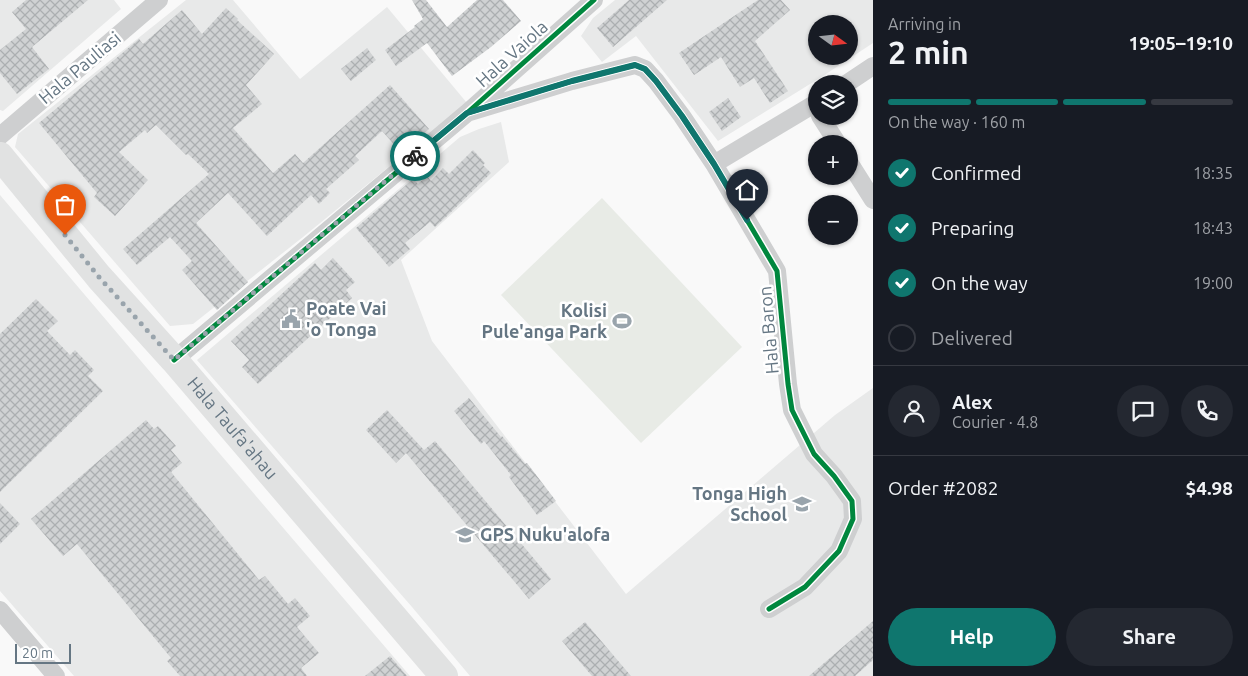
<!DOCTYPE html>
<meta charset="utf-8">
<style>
body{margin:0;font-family:Ubuntu,sans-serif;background:#242831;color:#f1f3f6;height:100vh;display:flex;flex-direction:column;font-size:19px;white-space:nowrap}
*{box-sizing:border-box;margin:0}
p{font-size:16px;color:#9ea1a6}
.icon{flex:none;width:28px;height:28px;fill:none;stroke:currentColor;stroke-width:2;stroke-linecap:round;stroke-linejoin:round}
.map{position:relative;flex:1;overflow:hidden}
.sheet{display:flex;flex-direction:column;background:#171b24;width:375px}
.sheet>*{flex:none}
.needle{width:32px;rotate:105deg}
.buttons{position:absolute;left:808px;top:15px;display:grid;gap:10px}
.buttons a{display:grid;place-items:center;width:50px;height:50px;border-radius:50%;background:#171b24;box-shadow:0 1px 4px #0004;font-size:25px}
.scale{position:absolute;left:15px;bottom:12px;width:56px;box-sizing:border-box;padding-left:5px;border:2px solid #657683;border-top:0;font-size:14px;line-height:18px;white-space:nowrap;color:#657683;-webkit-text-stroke:4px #fff;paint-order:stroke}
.pin{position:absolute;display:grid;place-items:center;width:42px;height:42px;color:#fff;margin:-51px -21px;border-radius:50% 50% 50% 0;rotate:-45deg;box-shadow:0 0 5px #0007}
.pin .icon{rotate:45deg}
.courier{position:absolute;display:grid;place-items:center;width:50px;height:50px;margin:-25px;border:4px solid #0f766e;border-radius:50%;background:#fff;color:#222;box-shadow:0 1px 6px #0007}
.head em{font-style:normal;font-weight:600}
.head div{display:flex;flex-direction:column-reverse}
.head{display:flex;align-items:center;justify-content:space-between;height:85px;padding:0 15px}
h1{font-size:32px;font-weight:600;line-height:38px}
.bar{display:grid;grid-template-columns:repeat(4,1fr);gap:8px 5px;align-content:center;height:60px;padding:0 15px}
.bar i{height:6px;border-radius:4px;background:#363941}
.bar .current{background:#0f766e}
.bar p{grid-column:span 4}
.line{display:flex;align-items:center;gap:12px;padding:0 15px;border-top:1px solid #363941}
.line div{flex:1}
.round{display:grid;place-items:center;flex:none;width:52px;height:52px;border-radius:26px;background:#242831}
ol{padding:0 15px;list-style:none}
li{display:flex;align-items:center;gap:15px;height:55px}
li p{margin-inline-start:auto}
li .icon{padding:5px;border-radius:50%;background:#0f766e;color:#fff;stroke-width:4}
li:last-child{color:#9ea1a6}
li i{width:28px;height:28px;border:2px solid #363941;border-radius:50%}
.cta{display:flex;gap:10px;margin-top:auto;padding:10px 15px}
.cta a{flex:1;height:58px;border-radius:30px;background:#0f766e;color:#fff;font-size:20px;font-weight:600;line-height:58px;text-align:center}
.cta a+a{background:#242831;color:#f1f3f6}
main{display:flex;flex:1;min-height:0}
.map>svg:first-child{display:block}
</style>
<main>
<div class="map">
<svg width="873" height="676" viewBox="0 0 873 676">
<defs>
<pattern id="building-cross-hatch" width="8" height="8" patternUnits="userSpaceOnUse" patternTransform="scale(1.25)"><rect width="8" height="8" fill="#d0d2d3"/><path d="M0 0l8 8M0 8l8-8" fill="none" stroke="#acafb1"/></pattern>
</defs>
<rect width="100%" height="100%" fill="#f9f9f9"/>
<path fill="#e8e9e9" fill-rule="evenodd" d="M 0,0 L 114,0 L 121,9 L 3,111 L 0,110 Z
M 186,0 L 233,0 L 300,79 L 387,7 L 467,103 L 303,237 L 193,324 L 170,326 L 15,147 L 18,134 Z
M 615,0 L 873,0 L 873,43 L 823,76 L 718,141 L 636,36 L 602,62 L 581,36 L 593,18 ZM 816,24 L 849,24 L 849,56 L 816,56 Z
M 501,122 L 509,162 L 401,260 L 432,341 L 626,594 L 835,415 L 873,388 L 873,676 L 470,676 L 412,607 L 197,360 L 340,239 L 460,137 L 479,129 Z
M 0,195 L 214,447 L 410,676 L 74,676 L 0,591 Z"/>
<path fill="#e8ebe6" d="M 602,198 L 742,347 L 641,443 L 501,295 Z"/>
<path fill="url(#building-cross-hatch)" d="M 26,0 L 88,0 L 32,47 L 49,69 L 17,94 L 0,73 L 0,50 L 26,29 L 12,12 Z
M 412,0 L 426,0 L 447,27 L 477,0 L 503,0 L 521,21 L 491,47 L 452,76 L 427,43 L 396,66 L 385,50 L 415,27 L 414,26 L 423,19 Z
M 629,0 L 667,0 L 613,47 L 597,28 Z
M 758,0 L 781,0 L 790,10 L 755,41 L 788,91 L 770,103 L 754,78 L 740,87 L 721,57 L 694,75 L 679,53 Z
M 226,8 L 238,19 L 237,20 L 274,54 L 246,85 L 262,104 L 233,128 L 273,173 L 295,154 L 303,163 L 390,85 L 429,129 L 402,153 L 382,131 L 355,156 L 359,160 L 326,189 L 330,193 L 319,204 L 311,195 L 267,236 L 228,193 L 196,223 L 248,282 L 217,310 L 182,270 L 192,261 L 170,237 L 137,265 L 123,249 L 209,174 L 188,154 L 186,155 L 156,125 L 147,133 L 145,130 L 119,152 L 148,180 L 115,216 L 94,197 L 97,193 L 39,123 L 139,39 L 143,44 L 182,10 L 202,34 Z
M 367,48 L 376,60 L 351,81 L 341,69 Z
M 728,98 L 741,117 L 722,131 L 709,112 Z
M 473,150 L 485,163 L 483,165 L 491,173 L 446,217 L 435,227 L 430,222 L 405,243 L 410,249 L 389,267 L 356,228 L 413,179 L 418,184 L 427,176 L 431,181 L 443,168 L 449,174 Z
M 333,258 L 355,282 L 346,290 L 352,298 L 258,384 L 242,367 L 249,360 L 231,341 L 315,263 L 321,270 Z
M 36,299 L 58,321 L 47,331 L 70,355 L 75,350 L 94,370 L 88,376 L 103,391 L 0,492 L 0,334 Z
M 469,398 L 501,437 L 502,436 L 525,464 L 527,463 L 556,501 L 537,515 L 509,477 L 511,475 L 484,441 L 481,444 L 454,411 Z
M 387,410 L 424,450 L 435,441 L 551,579 L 529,599 L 406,453 L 396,463 L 366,430 Z
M 146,420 L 154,429 L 158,426 L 176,446 L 171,450 L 182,463 L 171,472 L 259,580 L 265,576 L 288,604 L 295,598 L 310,616 L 297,627 L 319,653 L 301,668 L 307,676 L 180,676 L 167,661 L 171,658 L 77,544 L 63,556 L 31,519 Z
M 0,503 L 20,524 L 0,544 Z
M 873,621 L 873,660 L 855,676 L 809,676 Z
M 585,622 L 631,676 L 592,676 L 562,641 Z
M 390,656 L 407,676 L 365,676 Z"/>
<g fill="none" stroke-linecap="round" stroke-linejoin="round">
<path stroke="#cecfd0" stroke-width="18" d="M 846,84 L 873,66
M 467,113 L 572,81 L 635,65 L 645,69 L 656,81 L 682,116 L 714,164 L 777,271 L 788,384 L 792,410 L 814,454 L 834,476 L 852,501 L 853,519 L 839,551 L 805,587 L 769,609
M 820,116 L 838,144
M 0,136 L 159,0
M 849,162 L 873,200
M 714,164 L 816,103
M 174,360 L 467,113 L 594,0
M 0,610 L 56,676"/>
<path stroke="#e1e2e2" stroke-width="28" id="s1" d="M 0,156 L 99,277 L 174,360 L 444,676"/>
<g stroke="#fff" stroke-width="8">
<path id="cycleway" d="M 467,113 L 572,81 L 635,65 L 645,69 L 656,81 L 682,116 L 714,164 L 777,271 L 788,384 L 792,410 L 814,454 L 834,476 L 852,501 L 853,519 L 839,551 L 805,587 L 769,609
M 174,360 L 467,113 L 594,0"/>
</g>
<use href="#cycleway" stroke="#00873e" stroke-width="5"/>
</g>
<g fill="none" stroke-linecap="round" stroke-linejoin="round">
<path stroke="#99a4ac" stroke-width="5" stroke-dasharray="0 9" d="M 65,235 L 99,277 L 174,360 L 415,156"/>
<path stroke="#0f766e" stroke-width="6" d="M 415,156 L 467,113 L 572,81 L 635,65 L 645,69 L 656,81 L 682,116 L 714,164 L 747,220"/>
</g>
<defs>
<g id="civic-bare" transform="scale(1.5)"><path d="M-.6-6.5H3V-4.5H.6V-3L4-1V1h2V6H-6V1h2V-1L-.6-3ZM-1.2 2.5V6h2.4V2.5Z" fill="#99a4ac" stroke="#fff" stroke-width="2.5" paint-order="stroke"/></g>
<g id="stadium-bare" transform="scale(1.5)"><path d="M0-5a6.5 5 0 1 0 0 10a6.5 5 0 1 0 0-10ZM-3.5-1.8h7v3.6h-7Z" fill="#99a4ac" stroke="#fff" stroke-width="2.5" paint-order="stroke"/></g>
<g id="school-bare" transform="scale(1.5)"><path d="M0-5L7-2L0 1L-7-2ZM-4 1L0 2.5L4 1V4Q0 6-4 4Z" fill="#99a4ac" stroke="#fff" stroke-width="2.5" paint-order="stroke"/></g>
</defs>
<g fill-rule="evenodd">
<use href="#civic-bare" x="291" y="319"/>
<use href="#stadium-bare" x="622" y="321"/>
<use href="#school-bare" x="802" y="504"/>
<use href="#school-bare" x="465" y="535"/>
</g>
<g text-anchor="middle" stroke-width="5" stroke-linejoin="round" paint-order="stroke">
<g font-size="18" fill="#657683" stroke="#fff">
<text transform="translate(512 54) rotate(-42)" y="6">Hala Vaiola</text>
<text transform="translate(80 68) rotate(-40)" y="6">Hala Pauliasi</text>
<text transform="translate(769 330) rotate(-95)" y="6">Hala Baron</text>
<text dy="6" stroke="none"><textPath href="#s1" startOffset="358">Hala Taufa'ahau</textPath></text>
</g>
<g font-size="18" font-weight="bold" fill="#657683" stroke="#fff" text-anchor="start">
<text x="306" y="315">Poate Vai<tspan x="306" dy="21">'o Tonga</tspan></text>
<text x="607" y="317" text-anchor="end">Kolisi<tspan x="607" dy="21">Pule'anga Park</tspan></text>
<text x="787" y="500" text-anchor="end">Tonga High<tspan x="787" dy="21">School</tspan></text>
<text x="480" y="541">GPS Nuku'alofa</text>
</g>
</g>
</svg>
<div class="buttons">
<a><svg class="needle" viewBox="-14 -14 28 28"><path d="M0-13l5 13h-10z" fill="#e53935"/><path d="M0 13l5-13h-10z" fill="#9ea1a6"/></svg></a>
<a><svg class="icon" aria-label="layers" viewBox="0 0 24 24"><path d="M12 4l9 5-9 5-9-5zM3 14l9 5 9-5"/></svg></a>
<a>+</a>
<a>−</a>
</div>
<div class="scale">20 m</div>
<div class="pin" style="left:65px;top:235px;background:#ea580c"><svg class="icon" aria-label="bag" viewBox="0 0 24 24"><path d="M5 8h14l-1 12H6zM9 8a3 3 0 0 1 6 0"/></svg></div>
<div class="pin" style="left:747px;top:220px;background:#1f2937"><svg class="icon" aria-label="home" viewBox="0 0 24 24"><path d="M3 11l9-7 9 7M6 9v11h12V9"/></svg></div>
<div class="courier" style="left:415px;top:156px"><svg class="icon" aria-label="bike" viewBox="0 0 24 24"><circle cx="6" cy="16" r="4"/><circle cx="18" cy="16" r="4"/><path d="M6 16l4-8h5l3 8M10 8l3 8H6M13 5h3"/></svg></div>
</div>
<section class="sheet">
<div class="head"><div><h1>2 min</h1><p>Arriving in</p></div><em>19:05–19:10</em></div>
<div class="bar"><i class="current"></i><i class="current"></i><i class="current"></i><i></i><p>On the way · 160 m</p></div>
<ol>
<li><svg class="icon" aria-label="check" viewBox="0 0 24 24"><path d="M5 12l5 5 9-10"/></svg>Confirmed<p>18:35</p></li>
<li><svg class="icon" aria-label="check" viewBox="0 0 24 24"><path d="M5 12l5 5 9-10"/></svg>Preparing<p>18:43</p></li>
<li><svg class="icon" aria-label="check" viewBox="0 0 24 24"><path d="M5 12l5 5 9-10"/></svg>On the way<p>19:00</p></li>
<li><i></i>Delivered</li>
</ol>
<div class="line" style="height:90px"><a class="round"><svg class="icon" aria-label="person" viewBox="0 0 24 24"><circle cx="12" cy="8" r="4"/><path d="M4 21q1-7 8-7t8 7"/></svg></a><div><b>Alex</b><p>Courier · 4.8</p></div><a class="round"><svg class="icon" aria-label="chat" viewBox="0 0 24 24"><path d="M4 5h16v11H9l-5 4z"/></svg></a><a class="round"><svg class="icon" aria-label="phone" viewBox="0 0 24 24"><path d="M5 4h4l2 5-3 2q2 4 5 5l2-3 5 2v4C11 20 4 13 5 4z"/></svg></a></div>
<div class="line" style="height:65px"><div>Order #2082</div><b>$4.98</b></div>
<div class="cta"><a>Help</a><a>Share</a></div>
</section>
</main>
